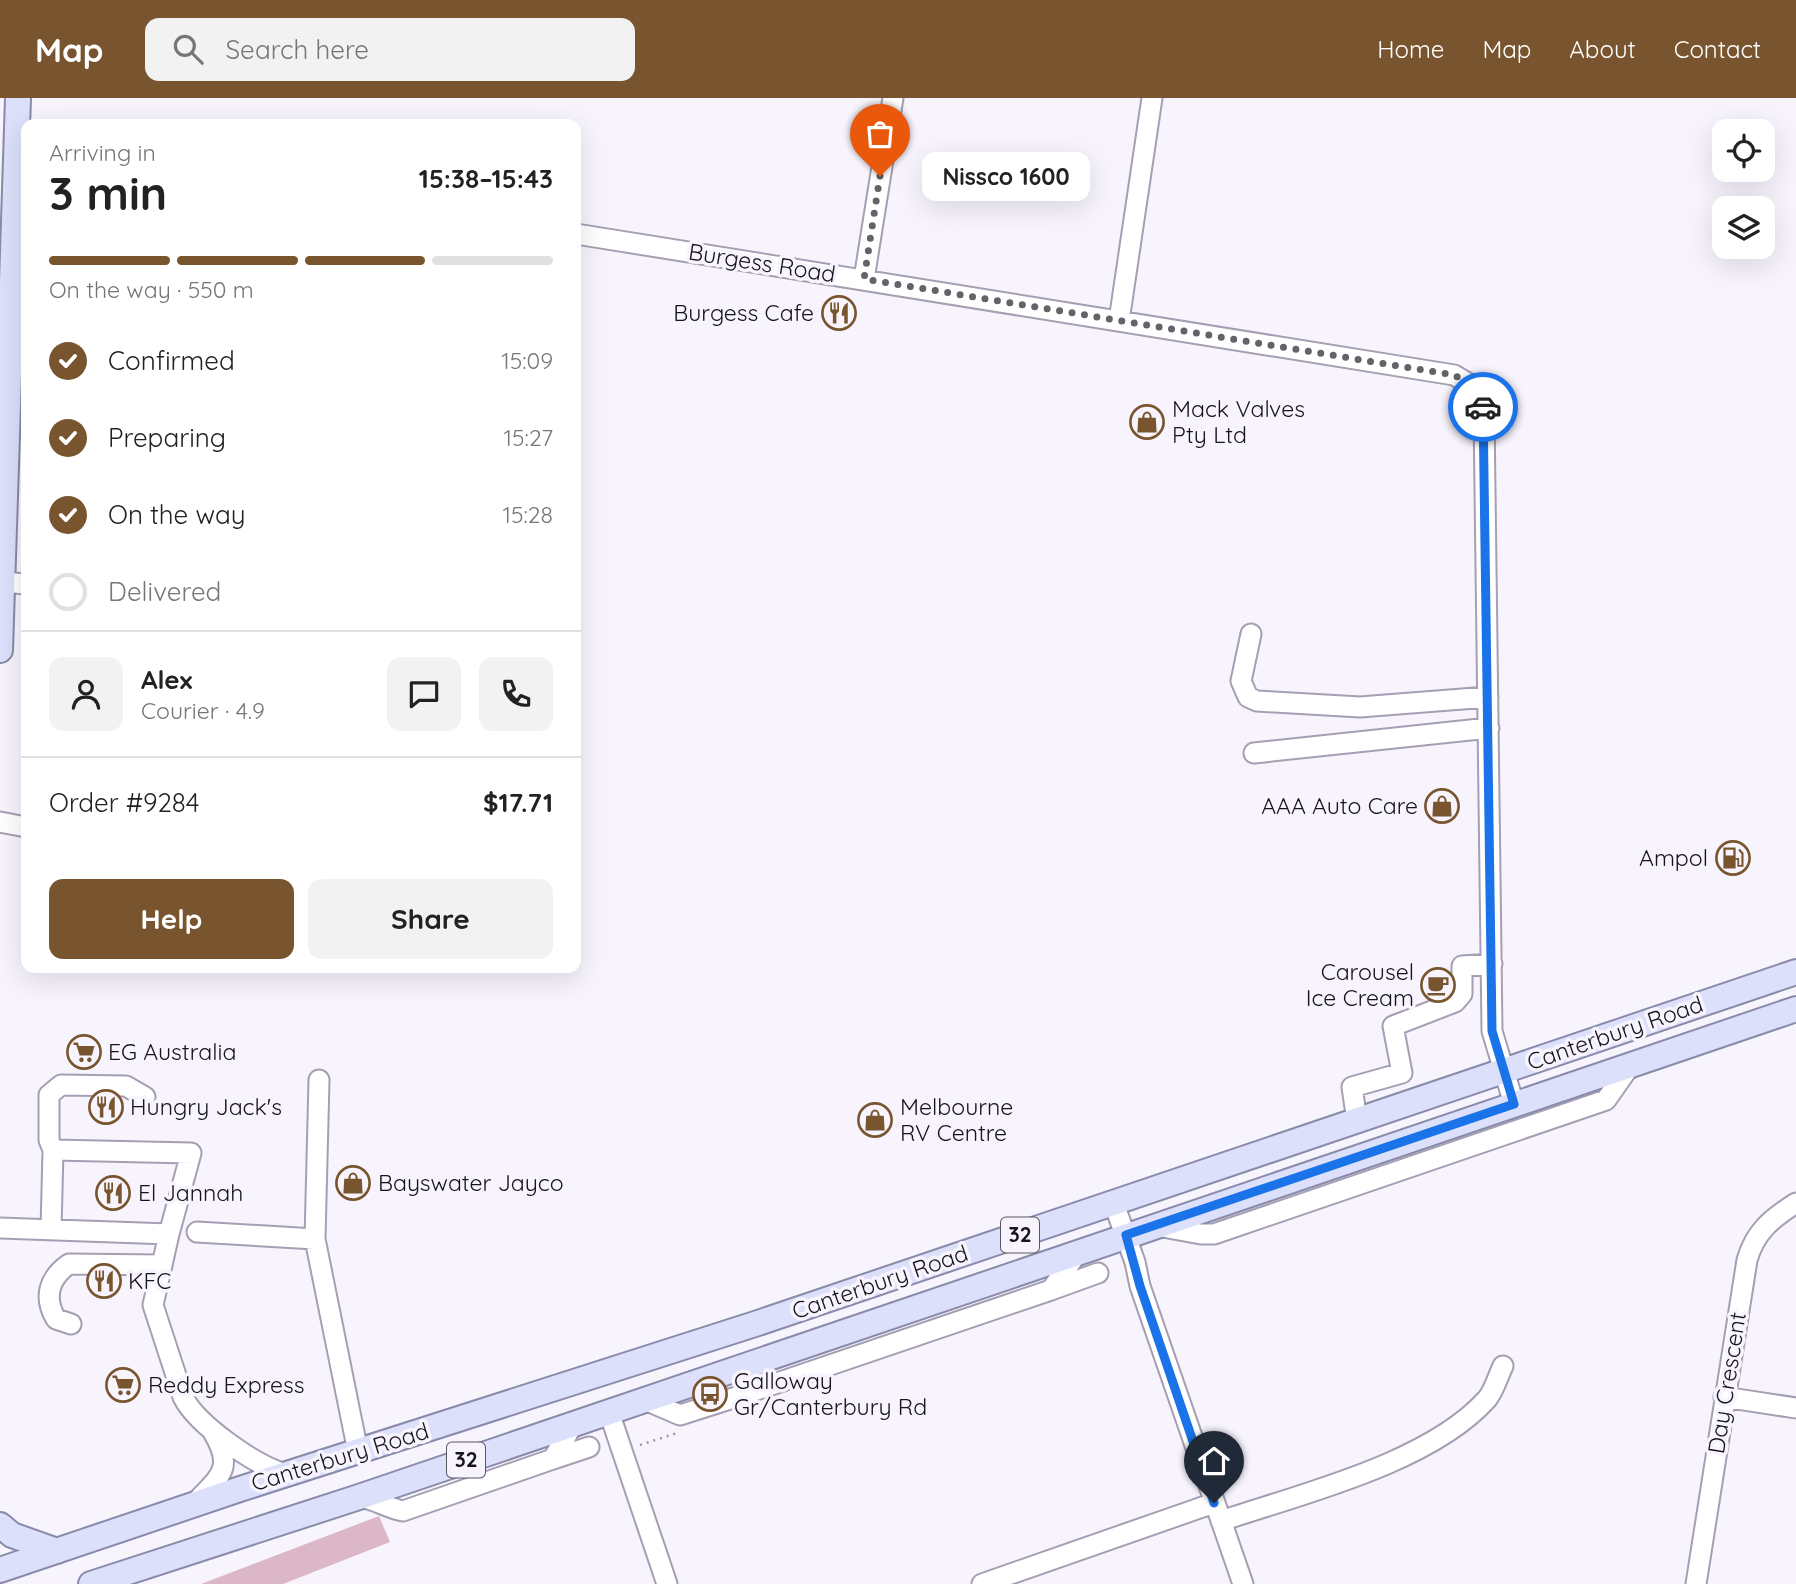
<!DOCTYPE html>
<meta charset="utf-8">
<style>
body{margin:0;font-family:Quicksand,sans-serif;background:#f2f2f2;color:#222;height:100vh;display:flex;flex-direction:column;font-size:26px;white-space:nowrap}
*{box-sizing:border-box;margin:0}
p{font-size:23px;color:#767676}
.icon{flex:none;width:38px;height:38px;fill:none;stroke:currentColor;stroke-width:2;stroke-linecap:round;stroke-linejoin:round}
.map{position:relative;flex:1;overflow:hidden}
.details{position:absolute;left:21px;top:21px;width:560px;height:854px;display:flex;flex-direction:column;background:#fff;border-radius:14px;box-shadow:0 7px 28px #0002}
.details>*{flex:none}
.tools{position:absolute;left:1712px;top:21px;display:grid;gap:14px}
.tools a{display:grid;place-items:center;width:63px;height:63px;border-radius:14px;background:#fff;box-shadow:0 7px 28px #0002;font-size:35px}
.pin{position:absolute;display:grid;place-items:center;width:60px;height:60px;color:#fff;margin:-72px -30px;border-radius:50% 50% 50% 0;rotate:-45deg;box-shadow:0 0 7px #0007}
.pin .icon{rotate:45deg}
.courier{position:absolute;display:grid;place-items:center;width:70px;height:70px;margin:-35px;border:5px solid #1a73e8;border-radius:50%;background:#fff;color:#222;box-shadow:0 2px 9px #0007}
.bubble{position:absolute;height:49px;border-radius:14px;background:#fff;box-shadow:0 7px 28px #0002;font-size:23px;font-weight:700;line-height:49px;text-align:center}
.headline em{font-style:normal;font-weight:700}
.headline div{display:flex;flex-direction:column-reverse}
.headline{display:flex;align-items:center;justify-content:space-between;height:119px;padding:0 28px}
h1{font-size:46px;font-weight:700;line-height:52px}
.bar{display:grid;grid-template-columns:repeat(4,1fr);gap:10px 7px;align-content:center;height:84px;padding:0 28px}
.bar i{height:9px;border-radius:5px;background:#e0e0e0}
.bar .on{background:#79552f}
.bar p{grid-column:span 4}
.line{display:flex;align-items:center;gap:18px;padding:0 28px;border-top:2px solid #e0e0e0}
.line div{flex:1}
.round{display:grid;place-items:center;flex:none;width:74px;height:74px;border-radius:14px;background:#f2f2f2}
ol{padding:0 28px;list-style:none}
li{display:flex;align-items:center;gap:21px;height:77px}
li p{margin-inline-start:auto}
li .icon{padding:7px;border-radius:50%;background:#79552f;color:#fff;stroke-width:4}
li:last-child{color:#767676}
li i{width:38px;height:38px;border:4px solid #e0e0e0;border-radius:50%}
.primary-button{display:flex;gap:14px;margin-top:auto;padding:14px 28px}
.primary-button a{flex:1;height:80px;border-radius:14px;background:#79552f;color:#fff;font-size:28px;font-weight:700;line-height:80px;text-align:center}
.primary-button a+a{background:#f2f2f2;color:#222}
header{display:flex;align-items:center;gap:42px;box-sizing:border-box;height:98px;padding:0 35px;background:#79552f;color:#fff}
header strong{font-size:33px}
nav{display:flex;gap:38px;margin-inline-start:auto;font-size:24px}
.search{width:490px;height:63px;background:#f2f2f2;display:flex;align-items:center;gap:18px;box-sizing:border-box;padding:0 24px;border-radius:14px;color:#767676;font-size:26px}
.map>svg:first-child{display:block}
</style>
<header>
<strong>Map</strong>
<div class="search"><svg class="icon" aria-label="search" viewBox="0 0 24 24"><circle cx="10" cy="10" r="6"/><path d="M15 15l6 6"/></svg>Search here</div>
<nav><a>Home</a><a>Map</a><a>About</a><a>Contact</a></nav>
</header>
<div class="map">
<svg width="1796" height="1486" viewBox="0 0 1796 1486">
<rect width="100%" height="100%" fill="#f8f4fe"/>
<path fill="#dcb7c5" d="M 379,1418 L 390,1444 L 283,1486 L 201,1486 Z"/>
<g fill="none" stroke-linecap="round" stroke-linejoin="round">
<g stroke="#a69eb3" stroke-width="23">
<path id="minor" d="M 576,136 L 1454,277 L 1478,291 L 1484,315 L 1492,933 L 1514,1006
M 864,181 L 893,0
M 1119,223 L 1152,0
M 2,484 L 26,486
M 1251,536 L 1241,583 L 1248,599 L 1257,603 L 1360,609 L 1488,599
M 1254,655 L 1489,630
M 0,724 L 26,729
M 319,982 L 315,1141 L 358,1354
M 1357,1023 L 1352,989 L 1402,975 L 1393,928 L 1455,904 L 1462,896 L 1462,868 L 1492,866
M 53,1052 L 191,1055 L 169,1136
M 1114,1106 L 1135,1164 L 1140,1188 L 1243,1486
M 1157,1128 L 1201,1136 L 1214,1136 L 1606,1002 L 1632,965
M 0,1130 L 169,1136 L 153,1207 L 183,1299 C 197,1327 256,1368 286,1376
M 51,1132 L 53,1052 L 49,1042 L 49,997 L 61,987 L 126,988 L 145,999
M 197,1134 L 315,1141
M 1051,1192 L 1098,1175
M 71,1226 L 56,1221 C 43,1199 49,1180 69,1166 L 161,1167
M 1724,1299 L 1796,1310
M 645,1302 L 680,1317 L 727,1302 L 1051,1192 L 1078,1154
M 609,1314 L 667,1486
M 553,1361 L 589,1349
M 359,1399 C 376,1401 386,1410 403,1413 L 553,1361 L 573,1326
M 194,1406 C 220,1378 235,1371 213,1334
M 1221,1423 C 1301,1396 1430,1365 1487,1301 C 1494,1293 1498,1278 1503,1268
M 982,1486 L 1214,1405
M 1696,1486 L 1747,1162 C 1755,1134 1771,1121 1796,1105"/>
</g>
<g stroke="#888ba9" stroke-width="28">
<path id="major" d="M 0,552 L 18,0
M 0,1427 L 12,1437 L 57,1453
M 0,1472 L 240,1391 L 755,1226 L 1796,874
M 91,1486 L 359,1399 L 1796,911"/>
</g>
<path stroke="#9d99a2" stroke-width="2.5" stroke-dasharray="2 5" stroke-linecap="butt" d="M 640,1347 L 677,1335"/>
<use href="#minor" stroke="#fff" stroke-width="19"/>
<use href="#major" stroke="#dde0fa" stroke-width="24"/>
</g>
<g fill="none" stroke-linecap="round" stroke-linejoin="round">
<path stroke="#65626a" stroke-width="7" stroke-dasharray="0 12.6" d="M 880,78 L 864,181 L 1454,277 L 1478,291 L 1483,309"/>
<path stroke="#1a73e8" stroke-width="9" d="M 1214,1405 L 1140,1188 L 1126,1137 L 1514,1006 L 1492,933 L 1483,309"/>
</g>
<defs>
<g id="restaurant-ring" transform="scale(1.75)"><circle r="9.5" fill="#f8f4fe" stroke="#79552f" stroke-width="1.5"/><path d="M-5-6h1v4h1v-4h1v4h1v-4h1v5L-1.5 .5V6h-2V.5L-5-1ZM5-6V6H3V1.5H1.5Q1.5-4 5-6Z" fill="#79552f"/></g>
<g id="shop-ring" transform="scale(1.75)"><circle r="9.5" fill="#f8f4fe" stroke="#79552f" stroke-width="1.5"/><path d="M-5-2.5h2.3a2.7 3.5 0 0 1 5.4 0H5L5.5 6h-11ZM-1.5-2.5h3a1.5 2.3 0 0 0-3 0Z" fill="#79552f"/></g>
<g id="fuel-ring" transform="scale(1.75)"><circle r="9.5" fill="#f8f4fe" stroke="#79552f" stroke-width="1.5"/><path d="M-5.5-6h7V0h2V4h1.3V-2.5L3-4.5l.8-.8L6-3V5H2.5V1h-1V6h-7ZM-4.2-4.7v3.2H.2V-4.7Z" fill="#79552f"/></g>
<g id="cafe-ring" transform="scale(1.75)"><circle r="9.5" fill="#f8f4fe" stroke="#79552f" stroke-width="1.5"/><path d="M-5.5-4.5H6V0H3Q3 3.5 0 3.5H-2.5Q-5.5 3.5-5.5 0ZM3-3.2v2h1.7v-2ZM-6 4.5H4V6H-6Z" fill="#79552f"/></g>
<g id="supermarket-ring" transform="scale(1.75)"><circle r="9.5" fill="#f8f4fe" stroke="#79552f" stroke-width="1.5"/><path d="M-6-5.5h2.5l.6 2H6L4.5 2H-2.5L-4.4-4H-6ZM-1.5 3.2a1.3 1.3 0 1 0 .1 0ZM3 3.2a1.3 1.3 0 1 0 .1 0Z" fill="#79552f"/></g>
<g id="bus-ring" transform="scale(1.75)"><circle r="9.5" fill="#f8f4fe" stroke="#79552f" stroke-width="1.5"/><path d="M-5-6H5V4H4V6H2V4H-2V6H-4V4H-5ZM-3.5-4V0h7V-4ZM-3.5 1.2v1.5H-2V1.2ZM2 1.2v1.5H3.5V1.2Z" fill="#79552f"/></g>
</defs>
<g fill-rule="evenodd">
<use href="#restaurant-ring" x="839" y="215"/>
<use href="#shop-ring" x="1147" y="324"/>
<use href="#shop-ring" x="1442" y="708"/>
<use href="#fuel-ring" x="1733" y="760"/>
<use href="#cafe-ring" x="1438" y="887"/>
<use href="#supermarket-ring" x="84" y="954"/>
<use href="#restaurant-ring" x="106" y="1009"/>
<use href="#shop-ring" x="875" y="1022"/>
<use href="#shop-ring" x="353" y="1085"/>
<use href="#restaurant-ring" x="113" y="1095"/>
<use href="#restaurant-ring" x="104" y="1183"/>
<use href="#supermarket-ring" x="123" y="1287"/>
<use href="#bus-ring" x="710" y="1296"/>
</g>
<g text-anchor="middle" stroke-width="7" stroke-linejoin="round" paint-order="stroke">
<g fill="#f8f4fe" stroke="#5a565f" stroke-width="2">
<rect x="1001" y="1119.5" width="38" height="35" rx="5"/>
<rect x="447" y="1344.5" width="38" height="35" rx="5"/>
</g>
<g font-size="21" font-weight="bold" fill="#16131b">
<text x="1020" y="1144">32</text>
<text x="466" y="1369">32</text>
</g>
<g font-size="23" fill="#16131b" stroke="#f8f4fe">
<text transform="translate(762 165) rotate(9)" y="8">Burgess Road</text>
<text transform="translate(1615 935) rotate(-19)" y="8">Canterbury Road</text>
<text transform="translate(880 1184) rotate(-19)" y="8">Canterbury Road</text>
<text transform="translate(1727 1285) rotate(-81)" y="8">Day Crescent</text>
<text transform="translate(340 1359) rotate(-17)" y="8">Canterbury Road</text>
</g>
<g font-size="23" fill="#16131b" stroke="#f8f4fe" text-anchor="start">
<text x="814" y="223" text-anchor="end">Burgess Cafe</text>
<text x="1172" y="319">Mack Valves<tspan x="1172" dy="26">Pty Ltd</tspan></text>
<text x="1418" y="716" text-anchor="end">AAA Auto Care</text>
<text x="1708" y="768" text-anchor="end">Ampol</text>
<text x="1414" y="882" text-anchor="end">Carousel<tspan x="1414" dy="26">Ice Cream</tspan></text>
<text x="108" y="962">EG Australia</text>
<text x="130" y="1017">Hungry Jack's</text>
<text x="900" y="1017">Melbourne<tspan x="900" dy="26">RV Centre</tspan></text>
<text x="378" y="1093">Bayswater Jayco</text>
<text x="138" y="1103">El Jannah</text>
<text x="128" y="1191">KFC</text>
<text x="734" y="1291">Galloway<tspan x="734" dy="26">Gr/Canterbury Rd</tspan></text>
<text x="148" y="1295">Reddy Express</text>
</g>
</g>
</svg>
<div class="tools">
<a><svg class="icon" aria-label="locate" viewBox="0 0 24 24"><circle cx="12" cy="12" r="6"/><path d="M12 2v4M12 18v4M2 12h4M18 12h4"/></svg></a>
<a><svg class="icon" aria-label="layers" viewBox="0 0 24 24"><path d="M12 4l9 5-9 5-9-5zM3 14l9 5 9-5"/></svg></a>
</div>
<div class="pin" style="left:880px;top:78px;background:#ea580c"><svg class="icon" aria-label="bag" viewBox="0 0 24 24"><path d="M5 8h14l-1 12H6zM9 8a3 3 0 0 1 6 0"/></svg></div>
<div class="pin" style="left:1214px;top:1405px;background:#1f2937"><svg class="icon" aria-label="home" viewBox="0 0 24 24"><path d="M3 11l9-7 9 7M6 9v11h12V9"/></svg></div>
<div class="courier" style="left:1483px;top:309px"><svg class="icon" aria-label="car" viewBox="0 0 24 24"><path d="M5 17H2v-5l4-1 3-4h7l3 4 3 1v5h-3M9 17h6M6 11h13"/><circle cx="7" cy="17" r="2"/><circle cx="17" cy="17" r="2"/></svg></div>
<div class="bubble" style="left:922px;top:54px;width:168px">Nissco 1600</div>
<section class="details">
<div class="headline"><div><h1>3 min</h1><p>Arriving in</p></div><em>15:38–15:43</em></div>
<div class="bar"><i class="on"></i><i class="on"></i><i class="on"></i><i></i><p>On the way · 550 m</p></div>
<ol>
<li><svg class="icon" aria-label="check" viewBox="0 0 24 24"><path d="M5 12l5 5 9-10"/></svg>Confirmed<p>15:09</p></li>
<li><svg class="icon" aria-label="check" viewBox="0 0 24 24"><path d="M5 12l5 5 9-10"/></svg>Preparing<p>15:27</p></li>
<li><svg class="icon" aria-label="check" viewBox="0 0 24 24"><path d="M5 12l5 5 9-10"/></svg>On the way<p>15:28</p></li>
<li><i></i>Delivered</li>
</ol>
<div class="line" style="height:126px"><a class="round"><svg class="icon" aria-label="person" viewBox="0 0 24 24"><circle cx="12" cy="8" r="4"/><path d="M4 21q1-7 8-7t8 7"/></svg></a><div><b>Alex</b><p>Courier · 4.9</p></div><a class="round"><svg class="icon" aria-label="chat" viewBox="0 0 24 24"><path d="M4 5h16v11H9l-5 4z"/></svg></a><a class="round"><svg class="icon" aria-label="phone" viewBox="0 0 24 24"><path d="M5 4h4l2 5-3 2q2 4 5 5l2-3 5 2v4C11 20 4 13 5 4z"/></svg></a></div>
<div class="line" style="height:91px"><div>Order #9284</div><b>$17.71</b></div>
<div class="primary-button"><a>Help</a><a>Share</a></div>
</section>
</div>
